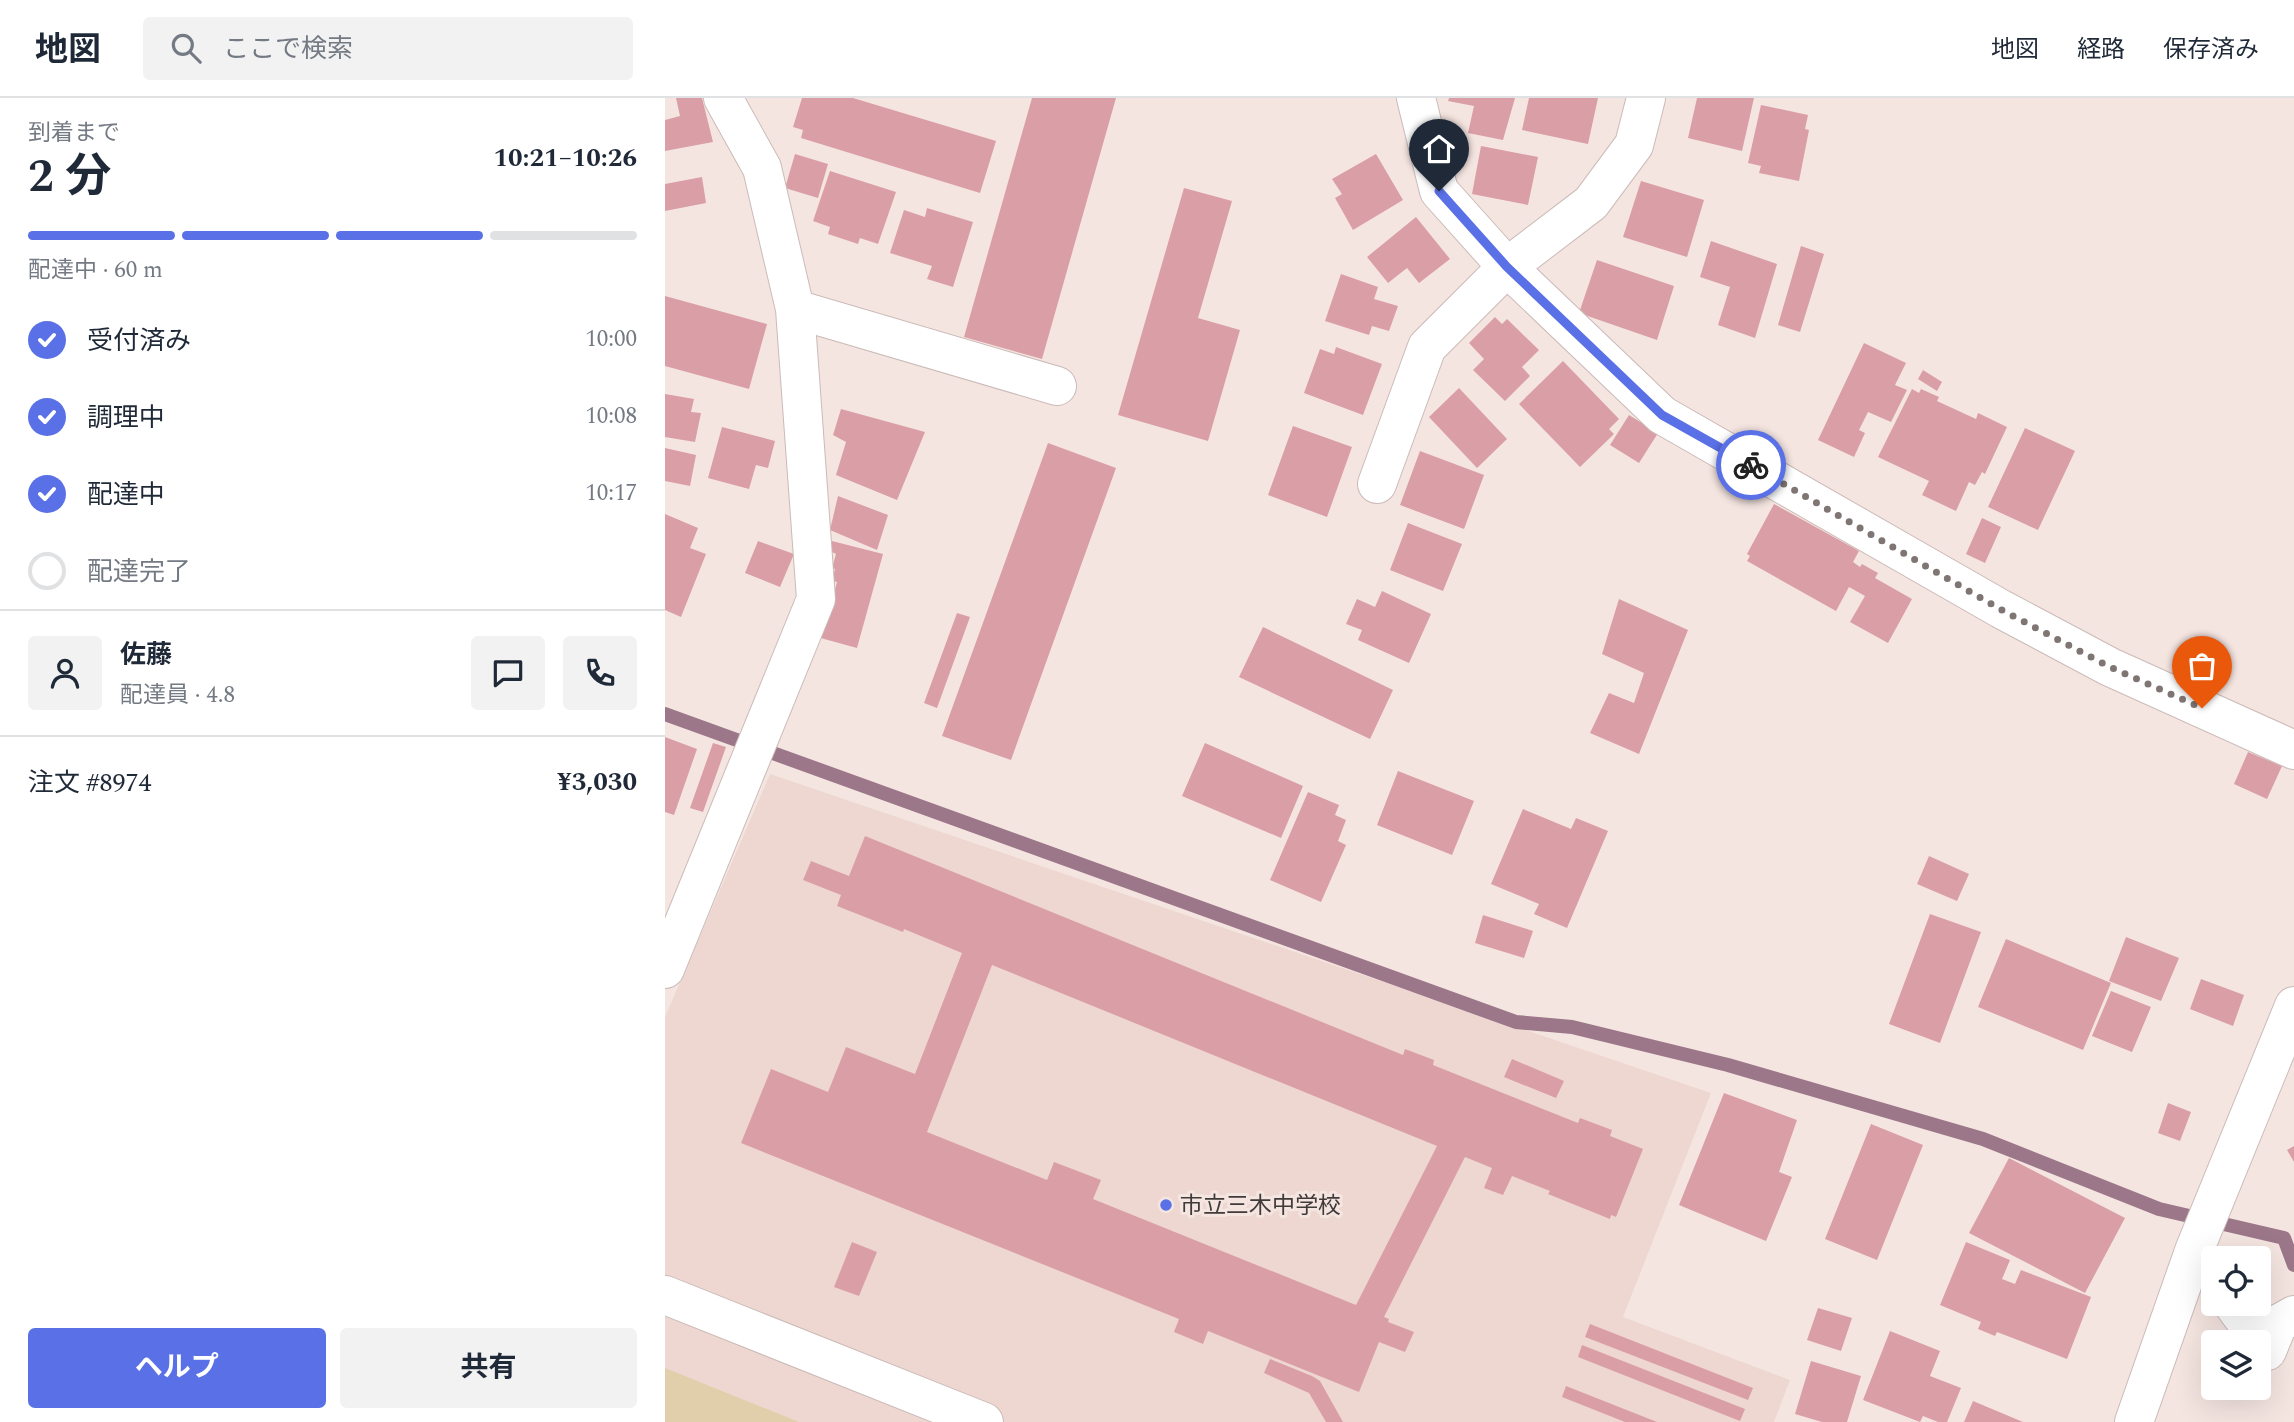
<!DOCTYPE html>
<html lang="ja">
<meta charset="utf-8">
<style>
body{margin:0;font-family:Spectral,"Noto Sans JP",serif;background:#f2f2f3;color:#1f2937;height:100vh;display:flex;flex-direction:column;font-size:26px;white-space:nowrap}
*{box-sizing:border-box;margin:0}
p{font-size:23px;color:#747a83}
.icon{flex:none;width:38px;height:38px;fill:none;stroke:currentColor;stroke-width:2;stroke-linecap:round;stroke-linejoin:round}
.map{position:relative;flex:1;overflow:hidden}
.drawer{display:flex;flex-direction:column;background:#fff;width:665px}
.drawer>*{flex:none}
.buttons{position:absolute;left:1536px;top:1148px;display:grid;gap:14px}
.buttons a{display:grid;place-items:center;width:70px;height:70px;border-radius:7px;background:#fff;box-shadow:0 7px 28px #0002;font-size:35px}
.pin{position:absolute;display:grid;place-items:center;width:60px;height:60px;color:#fff;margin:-72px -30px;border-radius:50% 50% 50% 0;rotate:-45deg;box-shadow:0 0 7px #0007}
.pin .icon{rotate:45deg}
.courier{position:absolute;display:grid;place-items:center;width:70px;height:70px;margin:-35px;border:5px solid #5a70e7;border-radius:50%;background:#fff;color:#222;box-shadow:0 2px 9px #0007}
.overview em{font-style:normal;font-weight:700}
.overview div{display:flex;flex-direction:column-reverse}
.overview{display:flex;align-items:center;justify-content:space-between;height:119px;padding:0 28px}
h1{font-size:46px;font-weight:700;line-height:52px}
.bar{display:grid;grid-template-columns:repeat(4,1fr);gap:10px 7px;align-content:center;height:84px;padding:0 28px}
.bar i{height:9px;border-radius:5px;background:#e0e1e3}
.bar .active{background:#5a70e7}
.bar p{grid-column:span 4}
.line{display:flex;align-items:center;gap:18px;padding:0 28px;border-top:2px solid #e0e1e3}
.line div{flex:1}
.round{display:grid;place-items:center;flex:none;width:74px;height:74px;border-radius:7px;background:#f2f2f3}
ol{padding:0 28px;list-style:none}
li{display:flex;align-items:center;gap:21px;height:77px}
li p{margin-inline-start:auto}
li .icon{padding:7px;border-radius:50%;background:#5a70e7;color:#fff;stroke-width:4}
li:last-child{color:#747a83}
li i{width:38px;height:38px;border:4px solid #e0e1e3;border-radius:50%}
.primary-button{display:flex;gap:14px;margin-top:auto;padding:14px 28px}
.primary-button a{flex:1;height:80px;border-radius:7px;background:#5a70e7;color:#fff;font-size:28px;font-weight:700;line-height:80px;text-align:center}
.primary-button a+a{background:#f2f2f3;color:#1f2937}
header{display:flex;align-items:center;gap:42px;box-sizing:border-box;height:98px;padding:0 35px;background:#fff;border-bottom:2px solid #e0e1e3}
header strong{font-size:33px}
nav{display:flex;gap:38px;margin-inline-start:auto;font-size:24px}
.search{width:490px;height:63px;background:#f2f2f3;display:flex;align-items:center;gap:18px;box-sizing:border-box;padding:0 24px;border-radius:7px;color:#747a83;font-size:26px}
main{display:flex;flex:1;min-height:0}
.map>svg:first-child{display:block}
</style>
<header>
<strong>地図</strong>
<div class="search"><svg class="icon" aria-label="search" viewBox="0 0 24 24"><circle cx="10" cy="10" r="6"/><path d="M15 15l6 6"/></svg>ここで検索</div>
<nav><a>地図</a><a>経路</a><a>保存済み</a></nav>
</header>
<main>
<section class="drawer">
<div class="overview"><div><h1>2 分</h1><p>到着まで</p></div><em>10:21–10:26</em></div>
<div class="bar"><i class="active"></i><i class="active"></i><i class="active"></i><i></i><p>配達中 · 60 m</p></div>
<ol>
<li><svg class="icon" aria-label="check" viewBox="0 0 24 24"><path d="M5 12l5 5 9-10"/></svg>受付済み<p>10:00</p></li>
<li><svg class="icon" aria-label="check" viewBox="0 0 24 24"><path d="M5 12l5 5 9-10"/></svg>調理中<p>10:08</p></li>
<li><svg class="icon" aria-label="check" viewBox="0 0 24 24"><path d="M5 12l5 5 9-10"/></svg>配達中<p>10:17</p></li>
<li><i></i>配達完了</li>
</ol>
<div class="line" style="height:126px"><a class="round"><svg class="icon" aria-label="person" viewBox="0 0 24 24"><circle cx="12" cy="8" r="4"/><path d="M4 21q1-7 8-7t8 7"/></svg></a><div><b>佐藤</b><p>配達員 · 4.8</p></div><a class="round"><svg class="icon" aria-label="chat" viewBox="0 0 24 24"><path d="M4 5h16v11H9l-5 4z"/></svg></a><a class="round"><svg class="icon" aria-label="phone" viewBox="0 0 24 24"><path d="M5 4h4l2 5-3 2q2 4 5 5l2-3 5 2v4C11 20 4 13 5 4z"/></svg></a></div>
<div class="line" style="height:91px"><div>注文 #8974</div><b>¥3,030</b></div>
<div class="primary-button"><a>ヘルプ</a><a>共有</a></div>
</section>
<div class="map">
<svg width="1629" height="1324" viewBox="0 0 1629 1324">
<rect width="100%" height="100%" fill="#f5e5e1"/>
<path fill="#eed7d1" d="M 105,676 L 1046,995 L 958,1219 L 1125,1282 L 1109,1324 L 0,1324 L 0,919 Z"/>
<path fill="#e1ceaa" d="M 0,1270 L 134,1324 L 0,1324 Z"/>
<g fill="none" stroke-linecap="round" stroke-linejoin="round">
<path stroke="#9c7689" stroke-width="14" d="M 0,616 L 851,924 L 907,929 L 1063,967 L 1318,1041 L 1494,1111 L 1619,1140 L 1629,1167"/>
</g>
<path fill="#da9ea7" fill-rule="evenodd" d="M 11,0 L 37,0 L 48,44 L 0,53 L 0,22 L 15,18 Z
M 137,0 L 188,0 L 331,43 L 315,95 L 136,40 L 138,32 L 128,29 Z
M 367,0 L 451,0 L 377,261 L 299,239 Z
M 784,0 L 850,0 L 838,42 L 803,35 L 809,8 L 783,3 Z
M 864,0 L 933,0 L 923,46 L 857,32 Z
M 1032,0 L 1089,0 L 1077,53 L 1023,40 Z
M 1096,7 L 1143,17 L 1140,31 L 1144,32 L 1134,83 L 1094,75 L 1096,68 L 1083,65 Z
M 816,48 L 873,59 L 863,107 L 807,96 Z
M 130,56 L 163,66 L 153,100 L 120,90 Z
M 711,56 L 738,102 L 688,132 L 670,100 L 677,96 L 667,81 Z
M 165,73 L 231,94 L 213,146 L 195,140 L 193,146 L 163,136 L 165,129 L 148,123 Z
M 37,79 L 41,105 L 0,113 L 0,86 Z
M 976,83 L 1039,102 L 1022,159 L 958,139 Z
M 519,90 L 567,103 L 533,220 L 575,232 L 543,343 L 453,317 Z
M 262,110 L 308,124 L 288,189 L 262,181 L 267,168 L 225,155 L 239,112 L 260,119 Z
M 751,119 L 785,161 L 754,185 L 742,170 L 723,185 L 702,159 Z
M 1046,143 L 1112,166 L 1090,240 L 1053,227 L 1065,189 L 1035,179 Z
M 1136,148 L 1159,156 L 1135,234 L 1113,227 Z
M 932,162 L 1009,188 L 992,242 L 914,215 Z
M 676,176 L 713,189 L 709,201 L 733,208 L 724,233 L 707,228 L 704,237 L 660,223 Z
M 0,198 L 102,226 L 84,291 L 0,268 Z
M 830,219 L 837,226 L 842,221 L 874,252 L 857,269 L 865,278 L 840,303 L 808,272 L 819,261 L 804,245 Z
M 1199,245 L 1241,265 L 1230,287 L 1242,292 L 1226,324 L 1203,314 L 1194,332 L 1200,335 L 1189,359 L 1153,342 Z
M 671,249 L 717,266 L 698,317 L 639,295 L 655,251 L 669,256 Z
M 898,263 L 954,321 L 944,331 L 949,336 L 915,369 L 854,306 Z
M 1258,272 L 1277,284 L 1272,293 L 1253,281 Z
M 794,290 L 842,341 L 812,370 L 764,319 Z
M 1247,291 L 1254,295 L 1256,291 L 1274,299 L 1272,303 L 1311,321 L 1313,315 L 1342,329 L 1320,376 L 1317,374 L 1310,387 L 1304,384 L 1291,413 L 1257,397 L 1264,383 L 1213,359 Z
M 0,296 L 29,301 L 26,314 L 36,315 L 30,344 L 0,339 Z
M 176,311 L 260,334 L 232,402 L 171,377 L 181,344 L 168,337 Z
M 964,317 L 993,335 L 974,365 L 945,347 Z
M 628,328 L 687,349 L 662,419 L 603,397 Z
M 57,329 L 110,343 L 103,370 L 91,367 L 84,391 L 43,380 Z
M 1360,330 L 1410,353 L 1373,432 L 1323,409 Z
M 383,345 L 451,370 L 346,662 L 277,638 Z
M 0,350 L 31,357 L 25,388 L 0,383 Z
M 755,353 L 819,377 L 799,431 L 735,407 Z
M 173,398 L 223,417 L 212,452 L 165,432 Z
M 1109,406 L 1194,453 L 1188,464 L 1195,469 L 1197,466 L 1213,475 L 1210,480 L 1247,501 L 1223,545 L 1185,524 L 1200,498 L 1184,489 L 1171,513 L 1082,463 L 1085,458 L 1082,456 Z
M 0,416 L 33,430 L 25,450 L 41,456 L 16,519 L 0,512 Z
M 1317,420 L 1336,429 L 1320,465 L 1301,456 Z
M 743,425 L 797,446 L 778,493 L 725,472 Z
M 93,443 L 129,456 L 115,489 L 80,475 Z
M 167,443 L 218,456 L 192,550 L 152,539 L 165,511 L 172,484 L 167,483 L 170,471 L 167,470 L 171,456 L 167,454 Z
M 717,493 L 766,516 L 744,565 L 693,542 L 697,532 L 681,526 L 692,501 L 710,509 Z
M 954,501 L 1023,532 L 974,656 L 925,635 L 944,595 L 969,605 L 979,575 L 937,556 Z
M 292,515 L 305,519 L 272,610 L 259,605 Z
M 598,529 L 728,592 L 705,641 L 574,579 Z
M 0,639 L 32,651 L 9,717 L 0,714 Z
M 48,645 L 61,649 L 38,714 L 25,710 Z
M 540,645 L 638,688 L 616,740 L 517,698 Z
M 1583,654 L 1617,668 L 1602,701 L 1569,686 Z
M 733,673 L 809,703 L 787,757 L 712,727 Z
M 643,694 L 674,707 L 670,717 L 681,722 L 673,743 L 681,747 L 656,804 L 605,782 Z
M 858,711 L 906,731 L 911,720 L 943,733 L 902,830 L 869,816 L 874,806 L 826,786 Z
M 200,738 L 738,957 L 740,951 L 769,962 L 768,967 L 913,1025 L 915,1020 L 947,1032 L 945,1038 L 978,1051 L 951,1119 L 946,1117 L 945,1121 L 883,1096 L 885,1093 L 847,1078 L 838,1097 L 819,1090 L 827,1070 L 800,1059 L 719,1219 L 724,1221 L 723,1224 L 749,1234 L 740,1254 L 714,1244 L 694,1294 L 543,1233 L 538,1246 L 509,1234 L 514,1221 L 76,1045 L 106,971 L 163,994 L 181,949 L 250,976 L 297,855 L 239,831 L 238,834 L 172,808 L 176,797 L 138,782 L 146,763 L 184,778 ZM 327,867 L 772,1048 L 691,1207 L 428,1101 L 436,1082 L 389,1064 L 382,1082 L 262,1034 Z
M 1264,758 L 1304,776 L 1292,803 L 1252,786 Z
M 1265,816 L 1316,834 L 1275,945 L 1224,926 Z
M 818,817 L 868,833 L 859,860 L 810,845 Z
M 1461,839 L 1514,860 L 1496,903 L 1444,883 Z
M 1341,841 L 1446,885 L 1418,952 L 1313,909 Z
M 1536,881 L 1579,897 L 1568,928 L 1525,911 Z
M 1446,893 L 1486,909 L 1467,954 L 1427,938 Z
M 847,961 L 899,983 L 891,1000 L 839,979 Z
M 1059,995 L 1132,1022 L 1114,1074 L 1127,1079 L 1101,1143 L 1014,1107 Z
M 1503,1005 L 1526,1014 L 1515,1043 L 1493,1035 Z
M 1206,1026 L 1258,1047 L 1212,1162 L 1160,1141 Z
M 1629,1048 L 1629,1064 L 1622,1052 Z
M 1344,1060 L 1460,1120 L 1420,1195 L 1304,1135 Z
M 187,1144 L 212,1154 L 194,1198 L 169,1189 Z
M 1301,1144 L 1345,1162 L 1337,1181 L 1350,1186 L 1356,1172 L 1426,1199 L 1402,1261 L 1332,1234 L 1330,1238 L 1313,1231 L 1316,1224 L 1275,1207 Z
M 1153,1210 L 1187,1220 L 1176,1253 L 1142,1242 Z
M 925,1226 L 1088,1290 L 1083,1302 L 920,1239 Z
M 1225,1233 L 1275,1253 L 1265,1278 L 1296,1290 L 1282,1324 L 1273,1324 L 1258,1318 L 1255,1324 L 1198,1302 Z
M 917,1247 L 1080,1311 L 1075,1323 L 913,1259 Z
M 605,1261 L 647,1278 L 655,1283 L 678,1324 L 661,1324 L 644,1295 L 599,1275 Z
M 1146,1263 L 1196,1278 L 1182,1324 L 1157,1324 L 1130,1316 Z
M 901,1288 L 992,1324 L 960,1324 L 897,1299 Z
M 1308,1303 L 1358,1324 L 1299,1324 Z"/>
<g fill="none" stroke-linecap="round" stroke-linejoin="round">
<g stroke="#cbbbb8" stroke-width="40">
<path id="minor" d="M 751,0 L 774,93 L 842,169 L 997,317 L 1336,511 L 1445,569 L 1629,652
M 130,211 L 392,288
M 712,386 L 762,249 L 842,169 L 926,105 L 969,47 L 981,0
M 0,871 L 151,501 L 130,211 L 97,70 L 58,0
M 0,1197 L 319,1324
M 1568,1206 L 1602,1253 L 1613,1226 L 1629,1217
M 1469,1324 L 1529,1153 L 1629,908"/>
</g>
<use href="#minor" stroke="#fff" stroke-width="38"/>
</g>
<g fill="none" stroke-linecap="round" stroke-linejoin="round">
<path stroke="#7f7674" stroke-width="7" stroke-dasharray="0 12.6" d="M 1086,367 L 1335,511 L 1445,569 L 1537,610"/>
<path stroke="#5a70e7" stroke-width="9" d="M 774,93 L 842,169 L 997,317 L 1086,367"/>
</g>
<circle fill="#5a70e7" stroke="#f5e5e1" stroke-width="2.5" cx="501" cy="1107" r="7"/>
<g text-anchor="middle" stroke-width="6" stroke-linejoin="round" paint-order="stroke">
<g font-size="23" fill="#403a39" stroke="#f5e5e1" text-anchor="start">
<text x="515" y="1115">市立三木中学校</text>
</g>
</g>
</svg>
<div class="buttons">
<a><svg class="icon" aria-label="locate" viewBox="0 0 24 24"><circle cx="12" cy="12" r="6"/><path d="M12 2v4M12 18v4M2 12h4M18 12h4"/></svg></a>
<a><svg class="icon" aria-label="layers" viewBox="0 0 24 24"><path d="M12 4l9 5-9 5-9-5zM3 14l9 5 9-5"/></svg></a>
</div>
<div class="pin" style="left:1537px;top:610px;background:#ea580c"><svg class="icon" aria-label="bag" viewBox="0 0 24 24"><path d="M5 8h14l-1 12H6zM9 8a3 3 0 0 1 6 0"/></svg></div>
<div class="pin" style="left:774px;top:93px;background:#1f2937"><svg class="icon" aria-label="home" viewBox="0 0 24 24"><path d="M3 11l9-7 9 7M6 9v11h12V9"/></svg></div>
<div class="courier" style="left:1086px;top:367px"><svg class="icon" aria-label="bike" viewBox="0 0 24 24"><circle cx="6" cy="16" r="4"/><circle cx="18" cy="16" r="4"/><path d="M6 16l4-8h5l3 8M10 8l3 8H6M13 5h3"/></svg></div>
</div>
</main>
